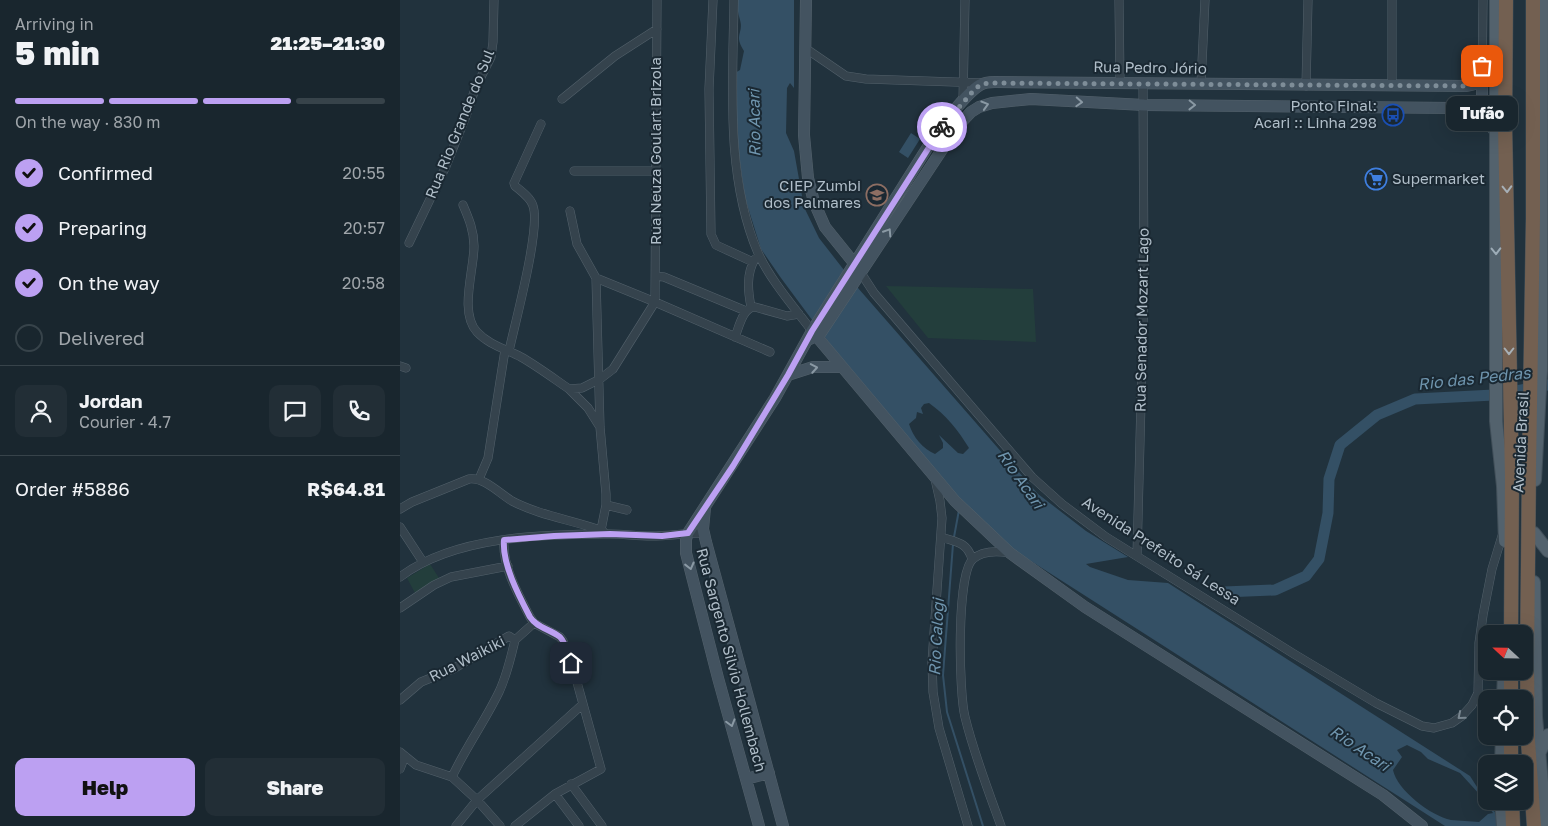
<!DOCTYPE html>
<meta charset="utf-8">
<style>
body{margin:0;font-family:"Golos Text",sans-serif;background:#222e36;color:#f1f3f6;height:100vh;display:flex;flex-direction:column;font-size:19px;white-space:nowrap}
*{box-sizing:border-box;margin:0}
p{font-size:16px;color:#9fa5aa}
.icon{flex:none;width:28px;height:28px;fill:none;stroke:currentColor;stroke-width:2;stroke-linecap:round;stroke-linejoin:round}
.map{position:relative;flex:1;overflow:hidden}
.panel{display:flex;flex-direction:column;background:#19262e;width:400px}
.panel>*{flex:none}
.needle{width:32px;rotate:292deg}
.controls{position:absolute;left:1078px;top:625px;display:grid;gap:10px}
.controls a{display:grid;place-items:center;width:55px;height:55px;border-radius:10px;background:#19262e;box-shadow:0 5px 20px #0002,0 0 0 1px #37434a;font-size:25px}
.pin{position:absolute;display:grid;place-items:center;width:42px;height:42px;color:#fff;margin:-21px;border-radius:10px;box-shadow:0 2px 8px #0006}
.courier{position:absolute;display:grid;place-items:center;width:50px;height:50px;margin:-25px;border:4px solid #bca0f2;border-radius:50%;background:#fff;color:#222;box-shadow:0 1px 6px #0007}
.bubble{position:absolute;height:35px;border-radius:10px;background:#19262e;box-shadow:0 5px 20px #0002,0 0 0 1px #37434a;font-size:16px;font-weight:800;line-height:35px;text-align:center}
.overview em{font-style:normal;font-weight:800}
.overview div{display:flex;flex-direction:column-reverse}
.overview{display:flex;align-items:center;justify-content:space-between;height:85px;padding:0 15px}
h1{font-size:32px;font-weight:800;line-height:38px}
.bar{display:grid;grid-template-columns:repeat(4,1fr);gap:8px 5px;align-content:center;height:60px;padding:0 15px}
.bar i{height:6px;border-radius:4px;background:#37434a}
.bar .on{background:#bca0f2}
.bar p{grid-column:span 4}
.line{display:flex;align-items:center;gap:12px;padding:0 15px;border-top:1px solid #37434a}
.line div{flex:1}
.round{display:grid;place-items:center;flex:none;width:52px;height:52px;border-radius:10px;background:#222e36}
ol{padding:0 15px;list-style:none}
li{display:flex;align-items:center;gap:15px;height:55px}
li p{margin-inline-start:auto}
li .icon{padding:5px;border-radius:50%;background:#bca0f2;color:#111;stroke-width:4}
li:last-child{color:#9fa5aa}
li i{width:28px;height:28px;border:2px solid #37434a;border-radius:50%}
.action{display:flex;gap:10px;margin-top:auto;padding:10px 15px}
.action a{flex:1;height:58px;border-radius:10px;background:#bca0f2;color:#111;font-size:20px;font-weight:800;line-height:58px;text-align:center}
.action a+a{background:#222e36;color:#f1f3f6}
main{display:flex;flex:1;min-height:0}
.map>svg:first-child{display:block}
</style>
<main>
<section class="panel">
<div class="overview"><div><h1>5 min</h1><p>Arriving in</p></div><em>21:25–21:30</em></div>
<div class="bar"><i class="on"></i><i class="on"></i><i class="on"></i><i></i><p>On the way · 830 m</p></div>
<ol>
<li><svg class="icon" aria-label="check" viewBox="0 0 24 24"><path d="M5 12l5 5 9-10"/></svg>Confirmed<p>20:55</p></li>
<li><svg class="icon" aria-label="check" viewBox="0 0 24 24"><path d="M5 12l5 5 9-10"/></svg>Preparing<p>20:57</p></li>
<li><svg class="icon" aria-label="check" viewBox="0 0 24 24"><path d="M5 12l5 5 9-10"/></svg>On the way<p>20:58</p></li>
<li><i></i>Delivered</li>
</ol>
<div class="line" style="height:90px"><a class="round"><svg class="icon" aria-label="person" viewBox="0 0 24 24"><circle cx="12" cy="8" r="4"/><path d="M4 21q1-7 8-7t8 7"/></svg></a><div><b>Jordan</b><p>Courier · 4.7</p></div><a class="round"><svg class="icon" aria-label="chat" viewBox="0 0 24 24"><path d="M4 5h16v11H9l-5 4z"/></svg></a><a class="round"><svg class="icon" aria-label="phone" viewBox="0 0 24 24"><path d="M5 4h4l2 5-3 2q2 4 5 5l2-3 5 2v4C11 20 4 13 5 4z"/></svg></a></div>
<div class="line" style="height:65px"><div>Order #5886</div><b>R$64.81</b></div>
<div class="action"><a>Help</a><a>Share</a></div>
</section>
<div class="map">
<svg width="1148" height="826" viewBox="0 0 1148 826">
<rect width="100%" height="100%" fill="#21323d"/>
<path fill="#233e3c" d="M 486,286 L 633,289 L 636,342 L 528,338 Z
M 30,564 L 39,578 L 15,593 L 7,578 Z"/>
<path fill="#345065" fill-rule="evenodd" d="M 337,0 L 394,0 L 394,88 L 390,83 L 387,88 L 386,133 L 394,151 L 404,207 L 419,238 L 458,288 L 638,494 L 686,531 L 728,557 L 686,564 L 690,567 L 728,580 L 768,583 L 1070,776 L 1086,801 L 1106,826 L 1045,826 L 609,547 L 561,500 L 430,344 L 381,278 L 361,249 L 345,198 L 335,128 L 335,73 L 340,70 L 344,51 C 333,34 344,34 340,20 C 338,13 337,7 337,0 ZM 529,403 C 546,415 558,430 569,448 L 563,454 L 558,453 L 539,435 L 543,443 L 543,448 L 535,454 C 523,449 513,437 509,424 L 516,418 L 517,412 L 523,414 L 521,408 L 524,404 ZM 1007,745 L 1021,752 L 1028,759 L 1060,773 L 1081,796 L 1093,813 L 1088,814 L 1079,822 C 1070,821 1060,821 1051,820 C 1031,816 997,790 993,770 L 1002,757 L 997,750 Z
M 511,133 L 520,139 L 508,158 L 499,152 Z"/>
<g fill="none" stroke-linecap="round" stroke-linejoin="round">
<path stroke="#345065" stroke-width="2" d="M 554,537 L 559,510
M 553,544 L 543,675 L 547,712 L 583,826"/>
<path stroke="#345065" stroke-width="11" d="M 824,592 L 875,590 L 906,576 L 919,559 L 928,513 L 929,479 L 940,445 L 977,415 L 1015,399 L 1094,395 L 1148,385"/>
<g stroke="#53616b" stroke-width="9">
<path id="street" d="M 313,0 L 309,89 L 311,234 L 316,245 L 353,262
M 334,0 C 333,82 325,176 358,253 C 371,281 394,307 412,331
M 719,0 L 720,83
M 405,48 L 446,76 L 466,79 L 584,83
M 1082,82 L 1083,0
M 801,84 L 805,0
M 906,86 L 908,0
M 992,86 L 992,0
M 162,99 L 215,56 L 257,29
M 563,100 L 565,0
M 174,171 L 256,171
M 63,205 C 69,219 74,231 74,246 C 74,270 59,313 77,332 C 89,345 106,349 121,357 C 137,366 153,378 169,389
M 170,211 L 177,244 L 196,278 L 200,427 L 206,494 L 206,505 L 201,530
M 9,243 L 46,166 L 66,116 L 75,89 L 91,57 L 93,42 L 94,0
M 461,273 L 474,293 L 632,477 L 662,504 L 706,537 L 894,654 L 976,703 L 1022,726 L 1034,728 L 1052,723 L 1062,716 L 1072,705 L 1078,693 L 1079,643 L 1083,615 L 1092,569 L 1102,536
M 256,276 L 264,277 L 346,311
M 196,278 L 255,302 L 370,352
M 351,307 C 348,291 346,274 355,259
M 335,337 C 339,327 343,307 355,307 L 387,316 L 399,314
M 109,351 C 115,323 141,228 133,206 C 131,198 121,191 115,186 L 114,183 L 141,124
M 0,366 L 6,368
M 200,427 L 188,408 L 169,389 L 182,388 L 200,379 L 213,369 L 255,302 L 257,0
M 79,479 L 88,458 L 105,350
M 535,479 L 540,501 L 542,518 L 532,662 L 533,692 L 539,728 L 568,826
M 206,505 L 227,510
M 0,509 L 12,502 L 69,479 C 84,477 99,493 112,501 C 141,516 173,520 203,531
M 0,527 L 23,562
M 541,537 C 556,542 567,542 572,559
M 104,540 C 102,566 118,594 130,617 L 134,623 L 160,637 L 163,641 L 175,675 L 201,769 L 155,794 L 115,826
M 737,556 L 744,287 L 743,83
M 0,577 C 54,536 144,534 209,534 C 223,534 237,536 251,536 C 269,536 286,533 304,533
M 0,608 L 34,585 L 51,577 L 108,566
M 0,700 L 21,682 L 53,669 L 109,636 L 115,640 L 134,623
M 0,752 L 16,765 L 52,777 L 77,800 L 100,826
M 0,769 L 5,756
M 52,777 C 66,747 85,721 99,692 C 107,675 111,657 115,640
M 171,784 L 202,826
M 155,794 L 179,826
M 56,826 L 77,800 L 183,704
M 601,826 C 588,790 574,754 565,717 C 559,694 556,573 573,559 C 583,550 598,551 610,553"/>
</g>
<g stroke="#53616b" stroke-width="12">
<path id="secondary" d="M 406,0 L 404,135 L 408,178 L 414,202 L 425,227 L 458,268
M 1082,82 L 1082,115
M 412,331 L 555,501 L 610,553 L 685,607 L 983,795 L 1022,826
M 408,340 L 420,334 L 557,127 L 571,112 L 579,107 L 592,103 L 631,99 L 744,105 L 1053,108 C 1072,111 1086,115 1095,132
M 388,375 L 413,367 L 440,367
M 305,508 L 303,529 L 306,542 L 383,826
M 346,779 L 369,773
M 359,826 L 318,678 L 286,553 L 286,539 L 288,533 L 375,398 L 412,331 L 531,142 C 541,127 565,94 580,85 C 585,82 590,82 595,82 L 1066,86 C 1080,84 1090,79 1096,66"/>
</g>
<g stroke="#414f59" stroke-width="14">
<path id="primary" d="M 1096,0 L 1096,421 L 1103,486 L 1105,541
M 1135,480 L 1141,371 L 1142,0
M 1134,533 L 1148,551
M 1134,582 L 1136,717 L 1146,826
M 1103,699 L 1104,671
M 1139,754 L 1148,735
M 1101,764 L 1102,736
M 1101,801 L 1103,826"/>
</g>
<g stroke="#404e58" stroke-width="15">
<path id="highway" d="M 1106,0 L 1105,124 L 1112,477 L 1111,634
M 1133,0 L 1133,218 L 1129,467 L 1127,662 L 1128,741 L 1134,826
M 1111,699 L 1111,671
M 1111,764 L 1111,736
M 1112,801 L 1113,826"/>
</g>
<use href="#street" stroke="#35434d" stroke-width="8"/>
<use href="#secondary" stroke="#435360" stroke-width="11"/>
<use href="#primary" stroke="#53626d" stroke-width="12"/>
<use href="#highway" stroke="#736051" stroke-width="14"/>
</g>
<defs><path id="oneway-chevron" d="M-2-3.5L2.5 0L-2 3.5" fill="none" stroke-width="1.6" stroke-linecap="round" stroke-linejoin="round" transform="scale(1.25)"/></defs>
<g stroke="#8a99a4">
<use href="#oneway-chevron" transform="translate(679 102) rotate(3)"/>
<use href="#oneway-chevron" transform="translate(585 105) rotate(-17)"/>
<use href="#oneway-chevron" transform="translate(792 105) rotate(1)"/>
<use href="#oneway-chevron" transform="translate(488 232) rotate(-57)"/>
<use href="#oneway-chevron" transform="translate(414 368) rotate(-10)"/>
<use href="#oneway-chevron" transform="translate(290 566) rotate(76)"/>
<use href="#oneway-chevron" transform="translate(331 723) rotate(74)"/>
</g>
<g stroke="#a7b0b7">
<use href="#oneway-chevron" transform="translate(1107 189) rotate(88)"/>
<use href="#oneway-chevron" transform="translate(1109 351) rotate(90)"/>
</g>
<use stroke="#9dacb7" href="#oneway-chevron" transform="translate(1096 251) rotate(89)"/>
<use stroke="#798791" href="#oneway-chevron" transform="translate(1061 716) rotate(140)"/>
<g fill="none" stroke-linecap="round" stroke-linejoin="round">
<path stroke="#7e8d98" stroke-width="5" stroke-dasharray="0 9" d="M 542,127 L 574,90 L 580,85 L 588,83 L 1066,86 L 1082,82 L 1082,66"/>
<path stroke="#bca0f2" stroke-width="6" d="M 171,663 C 168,655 166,643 160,637 C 150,629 137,628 130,617 C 119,596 102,564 104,540 L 154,536 L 210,534 L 262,536 L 288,533 L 333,466 L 388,375 L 412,331 L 542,127"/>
</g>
<defs>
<g id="bus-ring" transform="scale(1.125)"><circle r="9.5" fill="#1a2832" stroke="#1a4fb4" stroke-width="1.5"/><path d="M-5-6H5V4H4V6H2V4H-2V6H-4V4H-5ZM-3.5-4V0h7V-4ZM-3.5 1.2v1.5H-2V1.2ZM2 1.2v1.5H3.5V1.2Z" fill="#1a4fb4"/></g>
<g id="supermarket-ring" transform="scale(1.125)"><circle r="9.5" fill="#1a2832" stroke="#3f7fe0" stroke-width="1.5"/><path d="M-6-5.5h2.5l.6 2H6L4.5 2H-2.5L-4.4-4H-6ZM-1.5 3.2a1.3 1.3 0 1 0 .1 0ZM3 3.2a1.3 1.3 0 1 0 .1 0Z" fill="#3f7fe0"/></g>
<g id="school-ring" transform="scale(1.125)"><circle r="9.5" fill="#1a2832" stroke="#8d6e63" stroke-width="1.5"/><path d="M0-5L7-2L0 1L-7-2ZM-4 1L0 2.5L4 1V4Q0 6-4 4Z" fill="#8d6e63"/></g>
</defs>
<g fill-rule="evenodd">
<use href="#bus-ring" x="993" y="115"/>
<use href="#supermarket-ring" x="976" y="179"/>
<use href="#school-ring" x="477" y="195"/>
</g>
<g text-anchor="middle" stroke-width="4" stroke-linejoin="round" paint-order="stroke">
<g font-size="15" fill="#b0bec9" stroke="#1a2832">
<text transform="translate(750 68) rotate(1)" y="5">Rua Pedro Jório</text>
<text transform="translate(60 124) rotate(-68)" y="5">Rua Rio Grande do Sul</text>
<text transform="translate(256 151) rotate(-90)" y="5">Rua Neuza Goulart Brizola</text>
<text transform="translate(742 320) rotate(-89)" y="5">Rua Senador Mozart Lago</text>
<text transform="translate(1121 442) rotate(-87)" y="5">Avenida Brasil</text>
<text transform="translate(761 551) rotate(33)" y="5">Avenida Prefeito Sá Lessa</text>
<text transform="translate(67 659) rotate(-27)" y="5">Rua Waikiki</text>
<text transform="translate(331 660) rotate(75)" y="5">Rua Sargento Silvio Hollembach</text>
</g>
<g font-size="15" fill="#b0bec9" stroke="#1a2832" text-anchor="end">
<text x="977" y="111">Ponto Final:<tspan x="977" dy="17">Acari :: Linha 298</tspan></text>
<text x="992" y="184" text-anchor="start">Supermarket</text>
<text x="461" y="191">CIEP Zumbi<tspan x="461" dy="17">dos Palmares</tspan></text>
</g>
<g font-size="16" font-style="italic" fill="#6f95ae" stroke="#1a2832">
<text transform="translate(354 123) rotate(-91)" y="6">Rio Acari</text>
<text transform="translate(1074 378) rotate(-6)" y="6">Rio das Pedras</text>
<text transform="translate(621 479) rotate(55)" y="6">Rio Acari</text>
<text transform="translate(536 637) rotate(-87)" y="6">Rio Calogi</text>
<text transform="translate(960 748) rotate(34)" y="6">Rio Acari</text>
</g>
</g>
</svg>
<div class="controls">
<a><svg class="needle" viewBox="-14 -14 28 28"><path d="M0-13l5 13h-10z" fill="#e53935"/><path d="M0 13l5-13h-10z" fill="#9fa5aa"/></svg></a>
<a><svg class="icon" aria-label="locate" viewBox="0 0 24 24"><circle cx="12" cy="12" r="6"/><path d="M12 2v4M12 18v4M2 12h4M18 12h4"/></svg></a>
<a><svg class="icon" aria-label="layers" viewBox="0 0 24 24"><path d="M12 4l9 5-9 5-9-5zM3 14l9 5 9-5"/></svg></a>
</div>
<div class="pin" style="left:1082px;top:66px;background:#ea580c"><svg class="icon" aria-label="bag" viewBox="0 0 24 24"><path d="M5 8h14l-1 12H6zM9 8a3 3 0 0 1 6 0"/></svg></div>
<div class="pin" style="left:171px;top:663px;background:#1f2937"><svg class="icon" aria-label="home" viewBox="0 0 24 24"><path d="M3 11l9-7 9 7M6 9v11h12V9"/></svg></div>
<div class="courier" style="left:542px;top:127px"><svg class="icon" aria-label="bike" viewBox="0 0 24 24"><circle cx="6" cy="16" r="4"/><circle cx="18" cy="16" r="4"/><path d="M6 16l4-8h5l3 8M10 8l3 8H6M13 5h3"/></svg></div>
<div class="bubble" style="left:1046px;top:96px;width:72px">Tufão</div>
</div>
</main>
